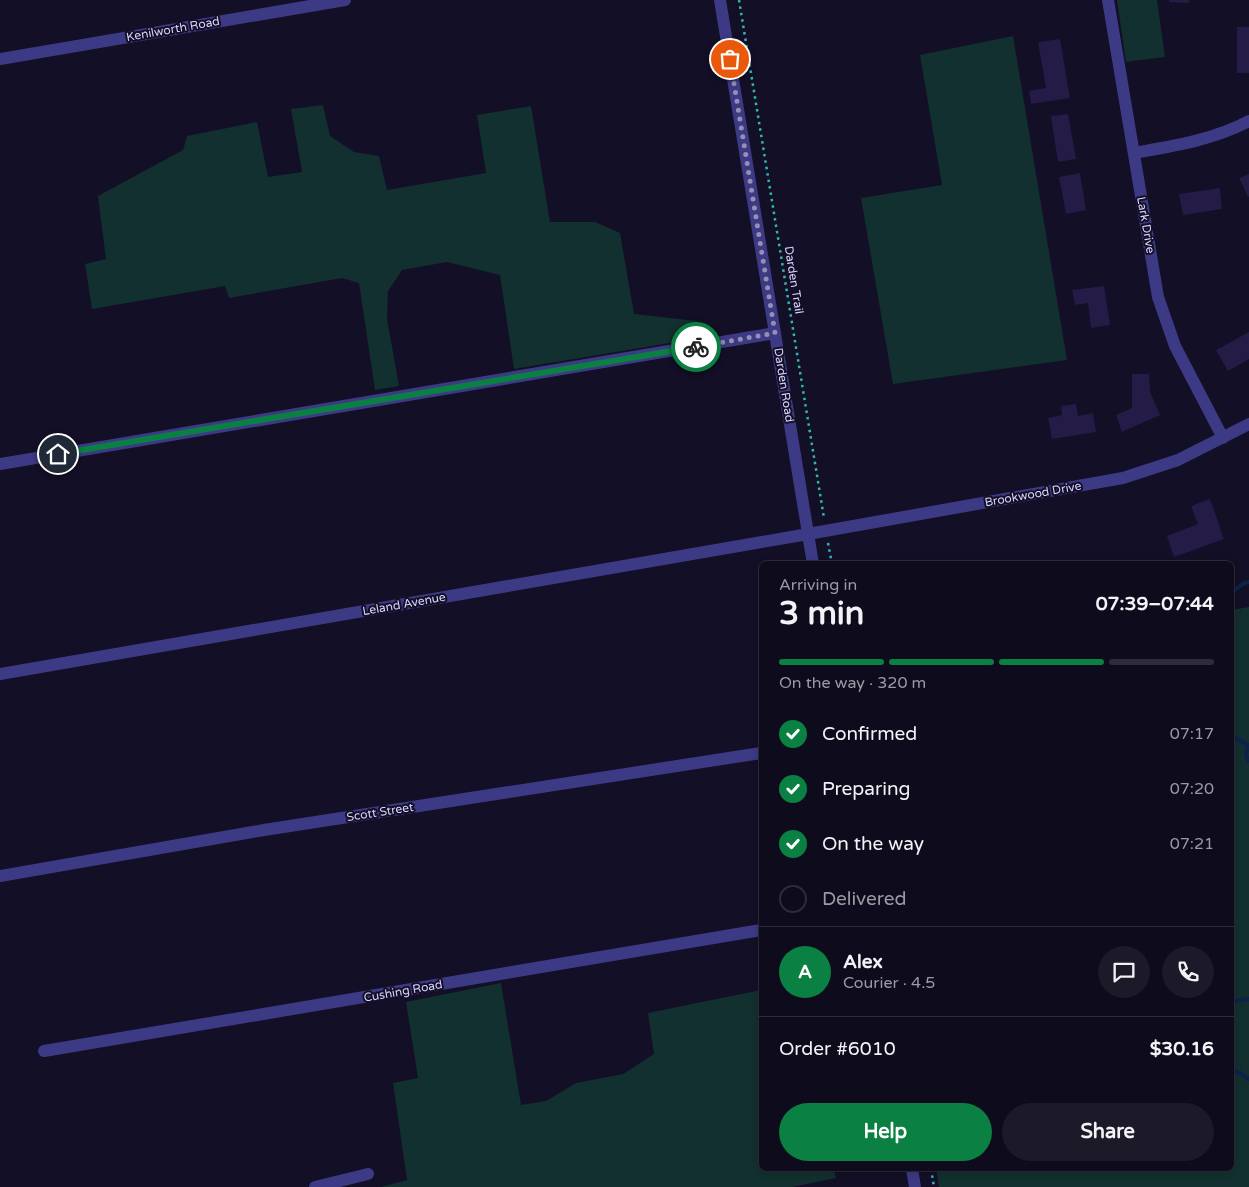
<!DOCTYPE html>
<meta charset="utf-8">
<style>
body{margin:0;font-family:"Varela Round",sans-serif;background:#1c1929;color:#f1f3f6;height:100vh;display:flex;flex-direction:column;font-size:19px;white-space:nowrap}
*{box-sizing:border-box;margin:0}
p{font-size:16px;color:#9b9ba3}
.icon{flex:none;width:28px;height:28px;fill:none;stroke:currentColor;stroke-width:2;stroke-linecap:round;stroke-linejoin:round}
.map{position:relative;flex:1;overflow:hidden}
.drawer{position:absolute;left:759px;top:561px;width:475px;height:610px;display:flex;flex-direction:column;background:#0e0b1c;border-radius:8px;box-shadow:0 2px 8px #0003,0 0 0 1px #2e2b3b}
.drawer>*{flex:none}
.pin{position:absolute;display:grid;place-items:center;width:42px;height:42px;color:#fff;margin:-21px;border:2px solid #fff;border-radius:50%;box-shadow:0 1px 5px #0007}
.courier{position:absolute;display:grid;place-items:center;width:50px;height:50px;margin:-25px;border:4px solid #0b8043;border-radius:50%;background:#fff;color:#222;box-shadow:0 1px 6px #0007}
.headline em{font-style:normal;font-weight:700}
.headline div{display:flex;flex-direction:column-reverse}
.headline{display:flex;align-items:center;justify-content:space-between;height:85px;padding:0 20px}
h1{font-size:32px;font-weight:700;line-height:38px}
.bar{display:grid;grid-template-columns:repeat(4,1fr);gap:8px 5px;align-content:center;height:60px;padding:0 20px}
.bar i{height:6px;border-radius:4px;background:#2e2b3b}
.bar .current{background:#0b8043}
.bar p{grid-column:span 4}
.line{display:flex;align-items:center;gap:12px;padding:0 20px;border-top:1px solid #2e2b3b}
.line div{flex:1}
.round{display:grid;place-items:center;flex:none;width:52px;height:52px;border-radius:26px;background:#1c1929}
ol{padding:0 20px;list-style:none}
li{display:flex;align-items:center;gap:15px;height:55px}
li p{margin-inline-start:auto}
li .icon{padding:5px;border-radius:50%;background:#0b8043;color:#fff;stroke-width:4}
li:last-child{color:#9b9ba3}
li i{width:28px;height:28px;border:2px solid #2e2b3b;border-radius:50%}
.cta{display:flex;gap:10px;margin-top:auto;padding:10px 20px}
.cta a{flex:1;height:58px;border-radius:30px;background:#0b8043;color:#fff;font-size:20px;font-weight:700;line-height:58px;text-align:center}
.cta a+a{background:#1c1929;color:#f1f3f6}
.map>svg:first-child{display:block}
</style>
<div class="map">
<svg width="1249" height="1187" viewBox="0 0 1249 1187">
<rect width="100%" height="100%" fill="#130f26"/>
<path fill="#12302f" d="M 1117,0 L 1157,0 L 1165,57 L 1126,62 Z
M 1013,36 L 1067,360 L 893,384 L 861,198 L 942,185 L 920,55 Z
M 323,105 L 330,136 L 354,152 L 379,156 L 387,190 L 486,173 L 477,115 L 531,106 L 550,222 L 595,222 L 620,233 L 634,314 L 697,321 L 700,338 L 514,369 L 500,275 L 447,262 L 402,270 L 388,291 L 387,319 L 399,386 L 375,390 L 359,283 L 342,278 L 229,298 L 225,286 L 92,309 L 85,264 L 106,259 L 98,196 L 183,150 L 187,136 L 257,122 L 268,177 L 302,172 L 291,109 Z
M 1249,607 L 1249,1187 L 939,1187 L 936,1169 L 1231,1169 L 1231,610 Z
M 501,983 L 521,1105 L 546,1101 L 576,1083 L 623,1074 L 654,1054 L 648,1013 L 761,990 L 761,1169 L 834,1169 L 836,1178 L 792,1187 L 381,1187 L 407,1180 L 393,1083 L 418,1078 L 406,1002 Z"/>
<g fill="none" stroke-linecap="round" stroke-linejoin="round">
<path stroke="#0c2248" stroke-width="4" d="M 1231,593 L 1244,583 L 1249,582
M 1231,735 L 1248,745 L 1246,755 L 1249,761
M 1231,1002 L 1249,999
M 1231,1071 L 1240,1073 L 1249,1079"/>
</g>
<path fill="#241b47" d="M 1169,0 L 1189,0 L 1189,3 L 1169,2 Z
M 1237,27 L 1249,27 L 1249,73 L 1237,73 Z
M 1060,39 L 1070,98 L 1031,104 L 1029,91 L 1046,88 L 1038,42 Z
M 1068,114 L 1076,159 L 1058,162 L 1051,116 Z
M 1080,173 L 1086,210 L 1066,214 L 1059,177 Z
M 1249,174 L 1249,196 L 1248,197 L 1239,178 Z
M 1220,188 L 1222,209 L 1183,215 L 1179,194 Z
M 1104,286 L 1110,325 L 1091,328 L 1088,303 L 1075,305 L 1072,290 Z
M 1249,332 L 1249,359 L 1228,371 L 1216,350 Z
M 1132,374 L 1149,374 L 1150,392 L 1160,415 L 1122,432 L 1116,415 L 1132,408 Z
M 1076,404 L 1078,416 L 1093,413 L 1096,432 L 1052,439 L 1048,418 L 1062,415 L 1061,406 Z
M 1210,499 L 1224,539 L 1174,557 L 1167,536 L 1198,524 L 1191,506 Z"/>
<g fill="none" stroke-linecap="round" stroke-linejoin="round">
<path stroke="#2fb8b0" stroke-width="2.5" stroke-dasharray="2.5 4" stroke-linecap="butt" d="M 739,0 L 824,518
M 828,543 L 832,564
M 931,1169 L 934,1187"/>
<path stroke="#3d3a85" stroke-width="12" d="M 720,0 L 813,564
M 1108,0 L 1158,297 L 1175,346 L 1223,438
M 0,59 L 345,0
M 1134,153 C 1173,146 1213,140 1249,121
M 0,464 L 775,333
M 0,674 L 808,534 L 1123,478 L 1178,460 L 1249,424
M 0,876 L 264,830 L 761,753
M 44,1051 L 761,930
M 912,1169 L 915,1187
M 315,1187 L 368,1174"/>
</g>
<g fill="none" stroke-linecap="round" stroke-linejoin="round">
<path stroke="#948fb3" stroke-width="5" stroke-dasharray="0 9" d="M 696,347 L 775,333 L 730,59"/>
<path stroke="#0b8043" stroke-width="6" d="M 58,454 L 696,347"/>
</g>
<g text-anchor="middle" stroke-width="4" stroke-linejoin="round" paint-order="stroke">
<g font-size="12" fill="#d9d4ff" stroke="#130f26">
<text transform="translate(173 29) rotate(-10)" y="4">Kenilworth Road</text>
<text transform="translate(1146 225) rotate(80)" y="4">Lark Drive</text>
<text transform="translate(794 280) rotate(81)" y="4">Darden Trail</text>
<text transform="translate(784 385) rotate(81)" y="4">Darden Road</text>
<text transform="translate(1033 494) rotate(-10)" y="4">Brookwood Drive</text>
<text transform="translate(404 604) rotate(-10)" y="4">Leland Avenue</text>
<text transform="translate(380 812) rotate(-9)" y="4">Scott Street</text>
<text transform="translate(403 991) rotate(-10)" y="4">Cushing Road</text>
</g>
</g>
</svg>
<div class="pin" style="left:730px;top:59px;background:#ea580c"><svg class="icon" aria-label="bag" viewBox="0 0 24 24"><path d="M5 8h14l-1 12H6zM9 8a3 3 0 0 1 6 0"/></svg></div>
<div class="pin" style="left:58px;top:454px;background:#1f2937"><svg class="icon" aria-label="home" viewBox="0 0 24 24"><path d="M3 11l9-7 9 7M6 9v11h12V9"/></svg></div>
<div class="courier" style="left:696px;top:347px"><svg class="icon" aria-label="bike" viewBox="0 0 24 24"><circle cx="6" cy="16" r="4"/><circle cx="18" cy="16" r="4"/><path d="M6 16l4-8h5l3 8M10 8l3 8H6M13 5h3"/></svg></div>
<section class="drawer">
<div class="headline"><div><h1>3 min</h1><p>Arriving in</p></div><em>07:39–07:44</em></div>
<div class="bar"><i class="current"></i><i class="current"></i><i class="current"></i><i></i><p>On the way · 320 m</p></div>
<ol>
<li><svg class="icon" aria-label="check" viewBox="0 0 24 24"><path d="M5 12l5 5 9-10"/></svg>Confirmed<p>07:17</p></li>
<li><svg class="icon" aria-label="check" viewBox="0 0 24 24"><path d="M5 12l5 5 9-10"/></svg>Preparing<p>07:20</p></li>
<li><svg class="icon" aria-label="check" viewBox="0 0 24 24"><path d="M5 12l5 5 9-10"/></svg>On the way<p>07:21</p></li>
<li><i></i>Delivered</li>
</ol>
<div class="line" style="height:90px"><b class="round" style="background:#0b8043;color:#fff">A</b><div><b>Alex</b><p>Courier · 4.5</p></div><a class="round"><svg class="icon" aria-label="chat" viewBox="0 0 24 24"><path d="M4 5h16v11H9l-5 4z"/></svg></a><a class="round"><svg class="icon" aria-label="phone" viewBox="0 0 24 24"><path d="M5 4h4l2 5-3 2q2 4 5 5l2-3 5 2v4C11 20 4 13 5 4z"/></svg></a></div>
<div class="line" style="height:65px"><div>Order #6010</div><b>$30.16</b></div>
<div class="cta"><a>Help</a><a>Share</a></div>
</section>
</div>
